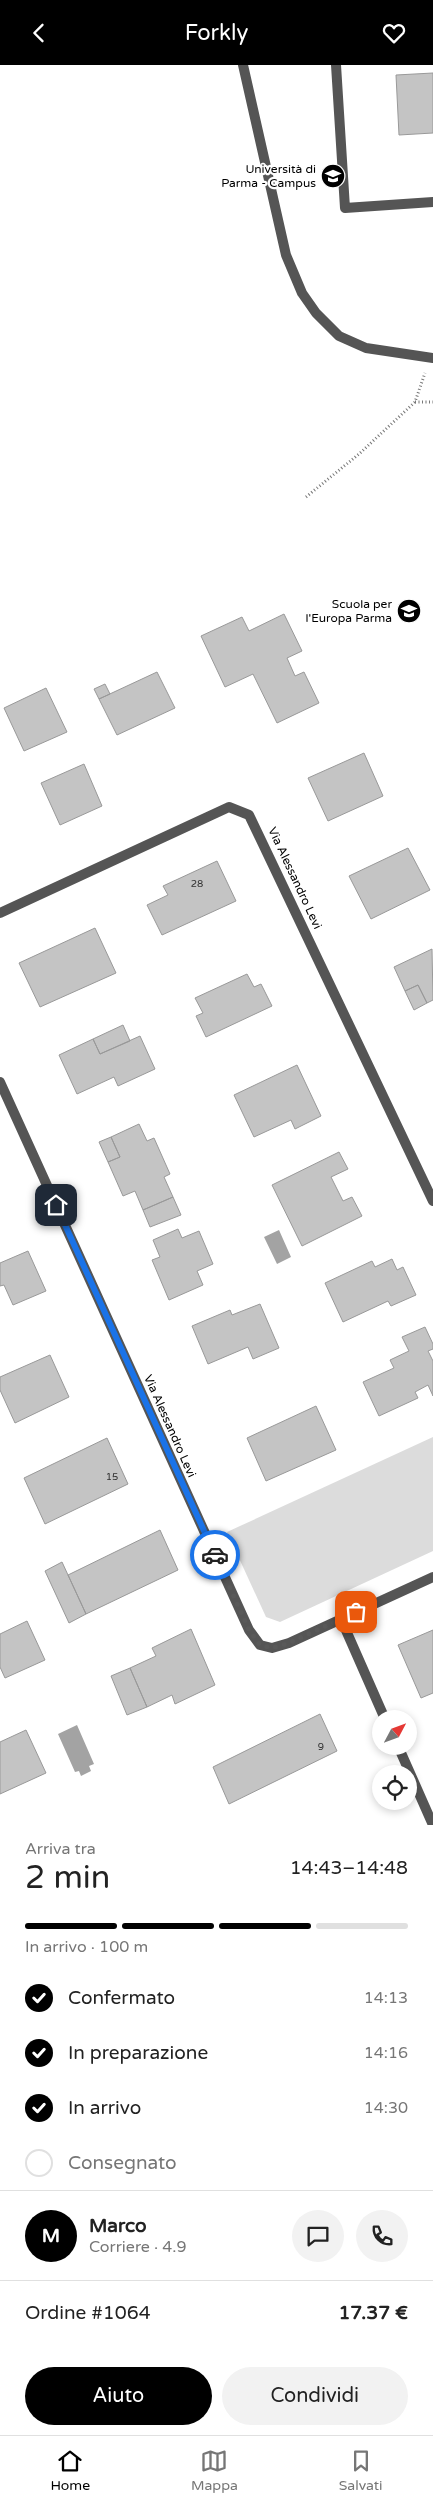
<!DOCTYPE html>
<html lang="it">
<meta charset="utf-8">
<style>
body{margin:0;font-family:"Varela Round",sans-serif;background:#f2f2f2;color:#222;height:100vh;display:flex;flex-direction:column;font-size:19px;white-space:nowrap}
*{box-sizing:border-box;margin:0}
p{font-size:16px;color:#767676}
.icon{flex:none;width:28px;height:28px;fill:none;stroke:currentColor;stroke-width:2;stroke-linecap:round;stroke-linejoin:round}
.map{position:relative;height:1760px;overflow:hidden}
.details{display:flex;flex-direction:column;background:#fff;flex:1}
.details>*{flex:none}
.needle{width:32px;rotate:49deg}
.tools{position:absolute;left:372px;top:1645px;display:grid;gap:10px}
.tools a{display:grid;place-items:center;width:45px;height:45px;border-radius:50%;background:#fff;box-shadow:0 2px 8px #0003;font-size:25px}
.pin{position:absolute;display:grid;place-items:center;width:42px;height:42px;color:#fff;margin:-21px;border-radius:10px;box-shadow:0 2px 8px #0006}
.courier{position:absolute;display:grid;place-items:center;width:50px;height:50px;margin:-25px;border:4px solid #1a73e8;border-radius:50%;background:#fff;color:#222;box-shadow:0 1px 6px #0007}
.overview em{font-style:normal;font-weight:600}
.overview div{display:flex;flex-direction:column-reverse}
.overview{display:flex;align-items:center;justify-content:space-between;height:85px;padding:0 25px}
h1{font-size:32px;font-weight:600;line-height:38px}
.bar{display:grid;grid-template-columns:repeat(4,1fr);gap:8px 5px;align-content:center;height:60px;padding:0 25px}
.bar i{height:6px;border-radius:4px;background:#e0e0e0}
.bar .current{background:#000}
.bar p{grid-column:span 4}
.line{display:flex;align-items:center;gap:12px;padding:0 25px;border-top:1px solid #e0e0e0}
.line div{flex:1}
.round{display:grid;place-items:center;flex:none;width:52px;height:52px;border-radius:26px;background:#f2f2f2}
ol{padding:0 25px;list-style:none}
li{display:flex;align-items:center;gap:15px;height:55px}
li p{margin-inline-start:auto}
li .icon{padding:5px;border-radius:50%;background:#000;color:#fff;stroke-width:4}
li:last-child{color:#767676}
li i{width:28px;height:28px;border:2px solid #e0e0e0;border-radius:50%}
.primary-button{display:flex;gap:10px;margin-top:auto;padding:10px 25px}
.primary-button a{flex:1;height:58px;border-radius:30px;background:#000;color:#fff;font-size:20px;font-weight:600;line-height:58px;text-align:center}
.primary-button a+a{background:#f2f2f2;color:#222}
header{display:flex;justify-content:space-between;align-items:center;height:65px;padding:0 25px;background:#000;color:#fff;font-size:22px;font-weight:600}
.tab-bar{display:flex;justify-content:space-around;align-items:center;height:70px;border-top:1px solid #e0e0e0;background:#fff;font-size:14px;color:#767676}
.tab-bar a{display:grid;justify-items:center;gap:2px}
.tab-bar .current{color:#000}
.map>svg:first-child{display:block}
</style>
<header><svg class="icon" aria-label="back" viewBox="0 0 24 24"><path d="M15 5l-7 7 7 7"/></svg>Forkly<svg class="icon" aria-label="heart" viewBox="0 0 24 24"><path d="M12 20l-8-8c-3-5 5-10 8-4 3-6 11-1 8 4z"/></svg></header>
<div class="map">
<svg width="433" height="1760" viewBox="0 0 433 1760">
<rect width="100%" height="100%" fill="#fff"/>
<path fill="#dcdcdc" d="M 433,1372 L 433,1486 L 280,1557 L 266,1552 L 227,1467 Z"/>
<path fill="#a3a3a3" d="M 279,1165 L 291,1192 L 277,1199 L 264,1172 Z
M 77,1660 L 94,1699 L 89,1701 L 91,1706 L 81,1711 L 79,1706 L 75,1707 L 58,1669 Z"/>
<path fill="#c4c4c4" stroke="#999" d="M 433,8 L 433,68 L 399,70 L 396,10 Z
M 284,549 L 302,586 L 287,593 L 295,611 L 304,607 L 319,638 L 277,658 L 253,609 L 225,622 L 201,571 L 242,552 L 249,566 Z
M 157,607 L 175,643 L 117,670 L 99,634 Z
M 105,619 L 110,629 L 99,634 L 94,624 Z
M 46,623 L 67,667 L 24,686 L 4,643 Z
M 364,688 L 383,731 L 328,756 L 308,713 Z
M 84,699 L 102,741 L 60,760 L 41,718 Z
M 408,783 L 430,825 L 371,854 L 349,811 Z
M 217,796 L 236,836 L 162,870 L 147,840 L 168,830 L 163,821 Z
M 95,863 L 116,908 L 40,942 L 19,898 Z
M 432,884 L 433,935 L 427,938 L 418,920 L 405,926 L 394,902 Z
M 247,909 L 254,922 L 261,919 L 272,941 L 206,972 L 196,951 L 203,948 L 195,933 Z
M 418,920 L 427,938 L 414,945 L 405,926 Z
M 123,960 L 130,976 L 100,989 L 93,974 Z
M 140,971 L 155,1004 L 118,1021 L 114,1012 L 77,1029 L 59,990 L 93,974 L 100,989 Z
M 297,1000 L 321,1051 L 295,1064 L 291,1055 L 254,1072 L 234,1030 Z
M 139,1059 L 147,1076 L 154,1073 L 170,1109 L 164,1112 L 173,1132 L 143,1145 L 135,1126 L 123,1131 L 108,1097 L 120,1092 L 111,1072 Z
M 111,1072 L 120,1092 L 108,1097 L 99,1077 Z
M 339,1087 L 348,1104 L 331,1112 L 343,1136 L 352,1132 L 362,1151 L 302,1181 L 272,1120 Z
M 173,1132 L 181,1150 L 150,1162 L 143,1145 Z
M 178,1164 L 182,1173 L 199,1166 L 213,1199 L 197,1206 L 203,1220 L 169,1235 L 152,1195 L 160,1192 L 153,1175 Z
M 28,1186 L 46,1226 L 13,1240 L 4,1220 L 0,1221 L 0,1198 Z
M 392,1194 L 397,1205 L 403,1202 L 416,1230 L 391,1241 L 388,1236 L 343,1257 L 325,1218 L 372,1196 L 375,1202 Z
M 260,1239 L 279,1283 L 253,1294 L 248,1282 L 208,1299 L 192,1261 L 230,1245 L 232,1250 Z
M 425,1262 L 433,1279 L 433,1284 L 428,1286 L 433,1296 L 433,1331 L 428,1320 L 415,1327 L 418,1333 L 379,1351 L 363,1317 L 394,1303 L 390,1295 L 409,1286 L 402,1272 Z
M 50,1290 L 69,1332 L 15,1358 L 0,1325 L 0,1312 Z
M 316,1341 L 336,1385 L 266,1416 L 247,1373 Z
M 107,1373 L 128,1419 L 45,1459 L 24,1413 Z
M 160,1465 L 178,1505 L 86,1549 L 68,1510 Z
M 62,1497 L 86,1549 L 69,1558 L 45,1506 Z
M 27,1556 L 45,1595 L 5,1613 L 0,1602 L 0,1569 Z
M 191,1564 L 215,1620 L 175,1639 L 172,1630 L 147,1642 L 130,1603 L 156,1591 L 152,1583 Z
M 433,1565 L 433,1628 L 421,1633 L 398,1580 Z
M 130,1603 L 147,1642 L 127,1650 L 111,1611 Z
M 320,1649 L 337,1686 L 229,1739 L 213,1702 Z
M 26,1665 L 46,1708 L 0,1729 L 0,1677 Z"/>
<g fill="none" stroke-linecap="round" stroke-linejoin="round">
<path stroke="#777" stroke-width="3" stroke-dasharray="1 2.5" stroke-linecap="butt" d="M 415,337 L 433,337
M 306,432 L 359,389 L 415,337 L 425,308"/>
<path stroke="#555" stroke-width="10" d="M 336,0 L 345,143 L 433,137"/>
<path stroke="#555" stroke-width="10" d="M 243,0 L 286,190 L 302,228 L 316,248 L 339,271 L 366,283 L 433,293
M 0,848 L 229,742 L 249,750 L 433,1136
M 0,1017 L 249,1565 L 260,1580 L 272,1583 L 289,1578 L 433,1512
M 341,1554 L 385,1654
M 398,1681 L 433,1760"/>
</g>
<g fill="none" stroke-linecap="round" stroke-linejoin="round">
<path stroke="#595959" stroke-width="5" stroke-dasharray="0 9" d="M 215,1490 L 249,1565 L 260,1580 L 272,1583 L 289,1578 L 356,1547"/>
<path stroke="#1a73e8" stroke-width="6" d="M 56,1140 L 215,1490"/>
</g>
<defs>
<g id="university-disc" transform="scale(1.25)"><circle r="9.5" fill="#000" stroke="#fff"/><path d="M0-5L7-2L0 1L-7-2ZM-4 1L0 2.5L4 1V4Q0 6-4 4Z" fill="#fff"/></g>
<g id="school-disc" transform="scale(1.25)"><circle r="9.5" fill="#000" stroke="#fff"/><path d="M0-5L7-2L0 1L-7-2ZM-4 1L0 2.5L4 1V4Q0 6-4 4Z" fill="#fff"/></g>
</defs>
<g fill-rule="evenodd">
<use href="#university-disc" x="333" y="111"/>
<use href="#school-disc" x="409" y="546"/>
</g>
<g text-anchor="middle" stroke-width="4.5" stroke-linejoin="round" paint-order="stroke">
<g font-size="10" fill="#313131">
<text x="197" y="822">28</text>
<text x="112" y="1415">15</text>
<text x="321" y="1685">9</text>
</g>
<g font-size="12" fill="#000" stroke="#fff" text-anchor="end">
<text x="316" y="108">Università di<tspan x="316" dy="14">Parma - Campus</tspan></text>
<text x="392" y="543">Scuola per<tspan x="392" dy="14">l'Europa Parma</tspan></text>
</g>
<g font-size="12" fill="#000" stroke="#fff">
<text transform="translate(295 813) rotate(65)" y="4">Via Alessandro Levi</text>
<text transform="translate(170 1361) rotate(66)" y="4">Via Alessandro Levi</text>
</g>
</g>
</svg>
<div class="tools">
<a><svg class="needle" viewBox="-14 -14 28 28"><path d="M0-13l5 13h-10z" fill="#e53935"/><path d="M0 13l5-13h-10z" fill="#767676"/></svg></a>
<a><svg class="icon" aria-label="locate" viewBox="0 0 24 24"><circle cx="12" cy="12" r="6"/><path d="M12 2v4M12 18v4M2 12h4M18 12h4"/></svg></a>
</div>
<div class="pin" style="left:356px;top:1547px;background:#ea580c"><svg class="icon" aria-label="bag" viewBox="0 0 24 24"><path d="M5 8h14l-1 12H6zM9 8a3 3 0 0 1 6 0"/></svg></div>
<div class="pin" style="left:56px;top:1140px;background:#1f2937"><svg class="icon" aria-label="home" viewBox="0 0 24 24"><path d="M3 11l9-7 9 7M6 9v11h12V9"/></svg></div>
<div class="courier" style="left:215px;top:1490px"><svg class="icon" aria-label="car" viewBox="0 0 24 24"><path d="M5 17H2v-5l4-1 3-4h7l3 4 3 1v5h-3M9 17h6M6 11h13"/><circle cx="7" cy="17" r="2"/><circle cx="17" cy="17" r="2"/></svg></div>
</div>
<section class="details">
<div class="overview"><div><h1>2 min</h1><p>Arriva tra</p></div><em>14:43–14:48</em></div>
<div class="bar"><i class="current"></i><i class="current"></i><i class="current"></i><i></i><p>In arrivo · 100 m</p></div>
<ol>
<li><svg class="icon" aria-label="check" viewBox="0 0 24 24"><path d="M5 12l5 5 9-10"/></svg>Confermato<p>14:13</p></li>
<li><svg class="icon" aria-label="check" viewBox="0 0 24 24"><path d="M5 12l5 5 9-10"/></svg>In preparazione<p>14:16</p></li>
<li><svg class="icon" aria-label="check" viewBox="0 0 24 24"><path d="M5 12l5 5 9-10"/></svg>In arrivo<p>14:30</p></li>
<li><i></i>Consegnato</li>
</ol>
<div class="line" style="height:90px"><b class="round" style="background:#000;color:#fff">M</b><div><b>Marco</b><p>Corriere · 4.9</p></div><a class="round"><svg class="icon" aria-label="chat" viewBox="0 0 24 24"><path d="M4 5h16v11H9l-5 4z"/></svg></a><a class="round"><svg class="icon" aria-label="phone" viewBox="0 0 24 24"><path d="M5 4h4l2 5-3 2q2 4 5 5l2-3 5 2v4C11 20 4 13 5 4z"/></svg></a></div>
<div class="line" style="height:65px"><div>Ordine #1064</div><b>17.37 €</b></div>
<div class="primary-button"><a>Aiuto</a><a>Condividi</a></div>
</section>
<nav class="tab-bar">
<a class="current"><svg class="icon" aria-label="home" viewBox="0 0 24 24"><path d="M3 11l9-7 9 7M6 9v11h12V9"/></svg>Home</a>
<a><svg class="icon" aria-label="map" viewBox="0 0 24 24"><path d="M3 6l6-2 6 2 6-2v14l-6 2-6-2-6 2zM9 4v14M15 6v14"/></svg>Mappa</a>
<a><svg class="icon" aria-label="saved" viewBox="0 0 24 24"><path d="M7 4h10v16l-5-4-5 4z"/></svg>Salvati</a>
</nav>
